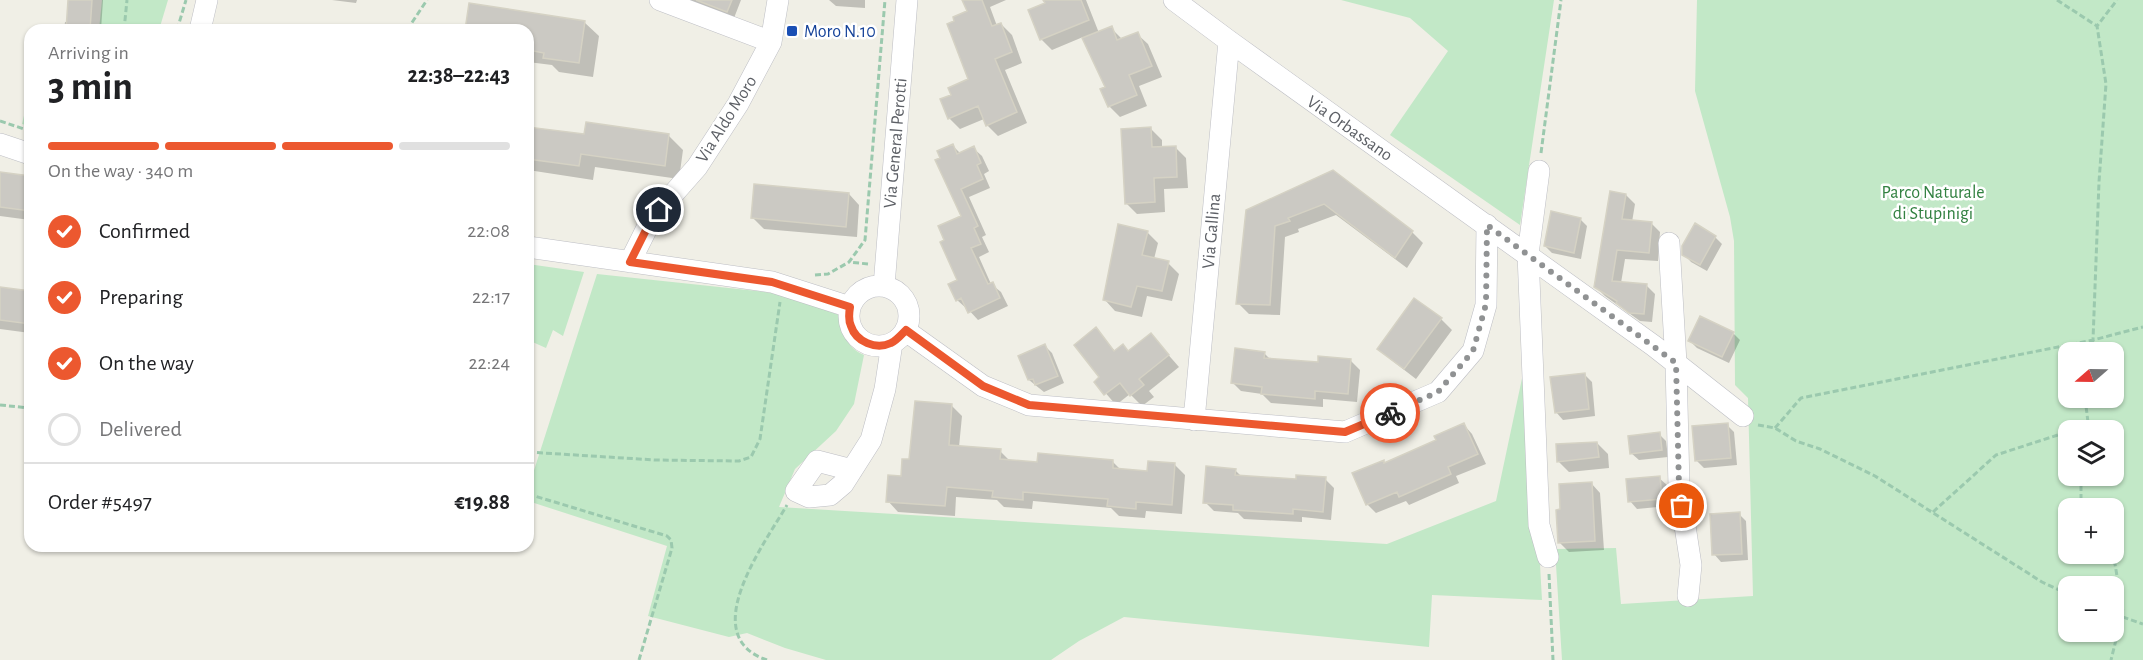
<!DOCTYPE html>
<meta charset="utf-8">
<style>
body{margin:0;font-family:"Alegreya Sans",sans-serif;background:#f6f6f6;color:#202124;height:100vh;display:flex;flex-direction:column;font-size:22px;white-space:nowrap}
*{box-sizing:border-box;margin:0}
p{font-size:20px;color:#757577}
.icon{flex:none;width:33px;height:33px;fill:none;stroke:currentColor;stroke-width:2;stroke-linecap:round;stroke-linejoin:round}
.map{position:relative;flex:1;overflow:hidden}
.drawer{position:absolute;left:24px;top:24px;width:510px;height:528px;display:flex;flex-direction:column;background:#fff;border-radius:18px;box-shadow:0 2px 4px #0004}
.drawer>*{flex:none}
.needle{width:39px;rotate:250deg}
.controls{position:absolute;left:2058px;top:342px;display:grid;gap:12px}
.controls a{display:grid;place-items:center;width:66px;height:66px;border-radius:12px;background:#fff;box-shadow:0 2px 4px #0004;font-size:30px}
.pin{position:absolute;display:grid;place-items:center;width:51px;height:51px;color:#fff;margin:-26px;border:3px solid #fff;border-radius:50%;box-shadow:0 2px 6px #0007}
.courier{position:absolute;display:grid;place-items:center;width:60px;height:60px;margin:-30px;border:4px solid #ec582f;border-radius:50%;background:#fff;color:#222;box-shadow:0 2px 8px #0007}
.overview em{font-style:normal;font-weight:700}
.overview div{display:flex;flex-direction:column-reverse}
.overview{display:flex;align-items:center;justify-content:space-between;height:102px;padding:0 24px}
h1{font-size:39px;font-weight:700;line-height:45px}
.bar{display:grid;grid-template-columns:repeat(4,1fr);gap:9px 6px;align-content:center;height:72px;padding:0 24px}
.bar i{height:8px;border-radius:4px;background:#e0e0e0}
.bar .on{background:#ec582f}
.bar p{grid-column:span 4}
.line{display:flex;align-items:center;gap:15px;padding:0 24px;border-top:2px solid #e0e0e0}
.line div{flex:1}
ol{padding:0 24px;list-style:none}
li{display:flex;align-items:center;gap:18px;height:66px}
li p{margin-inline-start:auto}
li .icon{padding:6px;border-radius:50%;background:#ec582f;color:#fff;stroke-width:4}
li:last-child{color:#757577}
li i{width:33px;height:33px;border:3px solid #e0e0e0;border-radius:50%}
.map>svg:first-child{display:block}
</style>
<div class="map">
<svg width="2143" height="660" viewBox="0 0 2143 660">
<rect width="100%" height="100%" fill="#f0efe6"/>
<path fill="#c2e8c7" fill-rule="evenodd" d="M 102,0 L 168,0 L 159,30 L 99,30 Z
M 1341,0 L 1554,0 L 1520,225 L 1390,135 L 1448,51 L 1410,18 Z
M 1697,0 L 2143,0 L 2143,660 L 1562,660 L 1555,549 L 1616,548 L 1621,604 L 1753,596 L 1748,398 L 1735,385 L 1734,241 L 1730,217 L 1695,91 ZM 2068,352 L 2114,352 L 2114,398 L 2068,398 ZM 2068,430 L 2114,430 L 2114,476 L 2068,476 ZM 2068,508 L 2114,508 L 2114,554 L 2068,554 ZM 2068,586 L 2114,586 L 2114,632 L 2068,632 Z
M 30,90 L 30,126 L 22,124 Z
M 528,264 L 584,272 L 563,336 L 553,330 L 546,348 L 528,340 Z
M 597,274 L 784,294 L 839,315 C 842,332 847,348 864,355 L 854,404 L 836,431 L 795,469 L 779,507 L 1387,544 L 1496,501 L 1528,350 L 1542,600 L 1432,595 L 1429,647 L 1124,617 L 1079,641 L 1051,660 L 826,660 L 785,648 L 747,633 L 729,637 L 648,616 L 667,546 L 528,501 L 528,489 Z"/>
<path fill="#0003" d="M 69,0 L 103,0 L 101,30 L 64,30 L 65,22 L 68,22 Z
M 332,0 L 357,0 L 356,3 Z
M 684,0 L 741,0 L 734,18 Z
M 829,0 L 865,0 L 865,8 L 836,6 Z
M 964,0 L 1006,0 L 990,7 L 997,26 L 1001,24 L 1012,35 L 1022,63 L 1005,70 L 1027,123 L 998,136 L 987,125 L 984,119 L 960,129 L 949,118 L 953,95 L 970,80 L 969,12 Z
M 1045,0 L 1086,0 L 1099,33 L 1111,28 L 1123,40 L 1137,34 L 1148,44 L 1162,77 L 1139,86 L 1147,106 L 1120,117 L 1109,106 L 1107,88 L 1083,37 L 1052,50 L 1041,39 L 1047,4 Z
M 584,22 L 599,36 L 593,77 L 559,72 L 552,65 L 528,62 L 528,30 L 467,30 Z
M 528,128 L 585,136 L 669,136 L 683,150 L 679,179 L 595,167 L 593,180 L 528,170 Z
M 1151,129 L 1162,140 L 1162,148 L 1175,147 L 1186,158 L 1188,188 L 1164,189 L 1165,212 L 1137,214 L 1126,203 Z
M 953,146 L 961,154 L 973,148 L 982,156 L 989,171 L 984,174 L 990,188 L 969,197 L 986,235 L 982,237 L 989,252 L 979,257 L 991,284 L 1001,292 L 1008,306 L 978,320 L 967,308 L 966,308 L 957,300 L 963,216 L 942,159 Z
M 1333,172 L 1412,232 L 1423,243 L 1407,268 L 1336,215 L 1298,229 L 1299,232 L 1285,237 L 1280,315 L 1249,314 L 1238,303 L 1247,211 Z
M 0,174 L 30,177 L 30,220 L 0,216 Z
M 849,194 L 859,205 L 857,237 L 764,229 L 753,218 Z
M 1626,195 L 1635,204 L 1632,222 L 1651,223 L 1660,232 L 1658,261 L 1625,259 L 1621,283 L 1646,285 L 1655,294 L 1652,322 L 1640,321 L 1605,296 L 1596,287 Z
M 1580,219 L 1587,226 L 1581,259 L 1552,253 L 1545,246 Z
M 1147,232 L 1158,243 L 1154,259 L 1168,263 L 1179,274 L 1172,301 L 1147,296 L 1142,317 L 1115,311 L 1105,300 Z
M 1715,237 L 1722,244 L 1707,271 L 1691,262 L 1684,254 Z
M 0,288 L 30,292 L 30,333 L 0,329 Z
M 1441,319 L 1452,330 L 1416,379 L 1390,359 L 1379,349 Z
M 1095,329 L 1115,351 L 1129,352 L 1151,335 L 1179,367 L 1149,391 L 1154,397 L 1142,406 L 1130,394 L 1116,405 L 1096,382 L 1102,378 Z
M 1733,333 L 1740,340 L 1729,363 L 1697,348 L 1690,341 Z
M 1045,346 L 1052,353 L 1064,383 L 1044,392 L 1029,380 Z
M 1264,353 L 1271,360 L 1319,364 L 1351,361 L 1360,370 L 1357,402 L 1323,399 L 1323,407 L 1271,403 L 1262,394 L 1241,391 L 1232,382 Z
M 1585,375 L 1592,382 L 1595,416 L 1563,420 L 1556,412 Z
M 952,406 L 962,416 L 959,447 L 1000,451 L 1010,461 L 1038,463 L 1112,461 L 1121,470 L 1148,472 L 1175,465 L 1185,475 L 1182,514 L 1146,511 L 1145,518 L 1119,516 L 1111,508 L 1033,501 L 1032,509 L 1004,507 L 997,500 L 956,497 L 955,516 L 898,512 L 888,501 L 910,461 Z
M 1464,425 L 1472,434 L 1486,464 L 1456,476 L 1459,483 L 1409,505 L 1406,501 L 1376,513 L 1367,504 L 1383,461 L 1386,464 L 1438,441 Z
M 1727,425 L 1734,432 L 1737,465 L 1704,468 L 1697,461 Z
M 1659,434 L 1666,441 L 1668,457 L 1639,460 L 1631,453 Z
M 1597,443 L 1608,454 L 1609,468 L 1569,472 L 1558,461 Z
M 1235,470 L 1242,477 L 1297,480 L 1325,479 L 1334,488 L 1331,520 L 1302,517 L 1302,522 L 1244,519 L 1238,513 L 1214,511 L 1205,502 Z
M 1659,478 L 1667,485 L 1668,506 L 1637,509 L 1630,501 Z
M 1591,483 L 1600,493 L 1604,550 L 1569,552 L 1560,543 Z
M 1739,514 L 1746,521 L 1748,560 L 1721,562 L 1714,554 Z"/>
<path fill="#cbc9c3" stroke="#d5d2c4" stroke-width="1.5" d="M 68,0 L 92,0 L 90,30 L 66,30 Z
M 696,0 L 732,0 L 727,12 Z
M 962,0 L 982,0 L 992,26 L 1001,23 L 1012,52 L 995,59 L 1017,112 L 986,126 L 978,106 L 948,119 L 940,99 L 951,95 L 948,88 L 968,79 L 947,24 L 954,21 L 953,17 L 967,11 Z
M 1043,0 L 1081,0 L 1089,20 L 1040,40 L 1028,10 L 1045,3 Z
M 469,3 L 585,21 L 579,63 L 543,58 L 544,53 L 528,50 L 528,30 L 465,30 Z
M 1112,26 L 1117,40 L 1138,32 L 1152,66 L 1129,75 L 1137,95 L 1108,107 L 1100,89 L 1105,87 L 1082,38 Z
M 586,122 L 669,134 L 665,166 L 581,154 L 579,166 L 528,159 L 528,127 L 584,134 Z
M 1151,127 L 1152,147 L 1176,146 L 1177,177 L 1154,178 L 1155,202 L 1125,204 L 1121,129 Z
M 953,144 L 957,154 L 974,146 L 981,163 L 977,165 L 983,179 L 961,189 L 978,226 L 974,228 L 981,244 L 971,248 L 988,284 L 993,282 L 1000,298 L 968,313 L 961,298 L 956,301 L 948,284 L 957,280 L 940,242 L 944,240 L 938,226 L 961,216 L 935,160 L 940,158 L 937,151 Z
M 1333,170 L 1413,231 L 1395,258 L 1324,204 L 1288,218 L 1290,221 L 1275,226 L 1270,305 L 1236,304 L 1246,210 Z
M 0,172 L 30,176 L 30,211 L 0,207 Z
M 754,184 L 849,193 L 846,227 L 751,218 Z
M 1610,191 L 1626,194 L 1622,219 L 1652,222 L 1649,253 L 1617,250 L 1612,281 L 1647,284 L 1644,314 L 1629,313 L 1616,303 L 1617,301 L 1594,287 Z
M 1551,211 L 1581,218 L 1574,253 L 1544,246 Z
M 1695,223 L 1716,236 L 1700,265 L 1682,255 L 1682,246 Z
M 1118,224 L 1148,231 L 1142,255 L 1169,261 L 1162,291 L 1137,286 L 1131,307 L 1103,300 Z
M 0,287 L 30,291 L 30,324 L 0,320 Z
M 1414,298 L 1442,318 L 1404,369 L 1377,349 Z
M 1700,316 L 1734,332 L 1722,357 L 1688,341 Z
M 1096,327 L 1114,351 L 1123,344 L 1128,351 L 1151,333 L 1169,355 L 1139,379 L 1144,385 L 1130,396 L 1120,383 L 1104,395 L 1094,382 L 1099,377 L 1074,345 Z
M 1045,344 L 1058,376 L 1035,385 L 1033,379 L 1028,380 L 1018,356 Z
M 1235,348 L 1265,352 L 1264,358 L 1318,362 L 1318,356 L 1351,359 L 1348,394 L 1315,391 L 1315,399 L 1261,394 L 1262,387 L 1231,383 Z
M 1585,373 L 1589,409 L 1555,413 L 1550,377 Z
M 915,401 L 952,404 L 949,445 L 1001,449 L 1000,459 L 1037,462 L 1038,453 L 1113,460 L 1113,468 L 1147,471 L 1148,461 L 1175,463 L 1172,505 L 1136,502 L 1136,509 L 1107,506 L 1108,499 L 1082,497 L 1023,492 L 1023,500 L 992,497 L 993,491 L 947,487 L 945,506 L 886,502 L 888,475 L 901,476 L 902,459 L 909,459 Z
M 1464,423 L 1478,454 L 1448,467 L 1451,474 L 1399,497 L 1397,492 L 1366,505 L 1352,473 L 1384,460 L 1384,463 L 1436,440 L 1434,436 Z
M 1728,423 L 1731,458 L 1695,461 L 1692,426 Z
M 1660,432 L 1662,450 L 1630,454 L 1628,436 Z
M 1597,442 L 1599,457 L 1557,462 L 1556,444 Z
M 1206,466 L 1236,469 L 1235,475 L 1296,479 L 1296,475 L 1326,477 L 1323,512 L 1293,509 L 1293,514 L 1233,510 L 1233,505 L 1203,503 Z
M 1660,476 L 1662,499 L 1628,502 L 1626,479 Z
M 1592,482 L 1595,541 L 1558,543 L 1556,510 L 1560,509 L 1559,484 Z
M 1740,512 L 1742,554 L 1712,555 L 1710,514 Z"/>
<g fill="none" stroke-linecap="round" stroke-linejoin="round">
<g stroke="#bdbec4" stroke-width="22">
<path id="minor" d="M 660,0 L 771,42
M 1174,0 L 1229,41 L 1654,346 L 1743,416
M 200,30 L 207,0
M 0,144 L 30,154
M 1539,171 L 1528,254 L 1539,525 L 1548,557
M 1669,243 L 1676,363 L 1679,487 L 1691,565 L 1688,596
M 528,247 L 772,282 L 850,307
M 630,262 L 652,218 L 697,167 L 738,104 L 771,42 L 778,0
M 884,286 L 907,0
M849 316a30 30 0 1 1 60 0a30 30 0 1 1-60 0Z
M 906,331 L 983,386 L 1029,405 L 1345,432 L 1438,392 L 1473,351 L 1486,305 L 1487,225
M 1194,420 L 1229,41
M 852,470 L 817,461 L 796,491 L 809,497 L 830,495 L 843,484 L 871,440 L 885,389 L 892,343"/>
</g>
<path stroke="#9bc9ae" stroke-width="3" stroke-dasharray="6 3" stroke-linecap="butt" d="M 2057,0 L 2097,26
M 124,30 L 127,0
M 177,30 L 186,0
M 407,30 L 427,0
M 0,121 L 30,131
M 1541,153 L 1561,0
M 868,264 L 849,262 L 865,240 L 885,0
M 815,275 L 828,274 L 849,262
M 2090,352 L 2093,340 L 2099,182 L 2106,84 L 2097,26 L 2117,0
M 2085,398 L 2089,430
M 0,405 L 30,408
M 1758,425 L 1775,428 L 1796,441 L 1820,449 L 1875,476 L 2042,582 L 2068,594
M 1775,428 L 1801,398 L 2093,340 L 2143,327
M 528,452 L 655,460 L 739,461 L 751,457 L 760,439 L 780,302
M 2081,476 L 2081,508
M 528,494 L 667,536 L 671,540 L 672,548 L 639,660
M 1933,512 L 1996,455 L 2064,433 L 2068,433
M 2107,554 L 2115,564 L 2123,612 L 2111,660
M 1549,574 L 1553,660
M 2114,614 L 2143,624
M 767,660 C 695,636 765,543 787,505"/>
<use href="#minor" stroke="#fff" stroke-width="21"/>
</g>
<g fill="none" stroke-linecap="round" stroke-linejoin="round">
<path stroke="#909293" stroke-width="6" stroke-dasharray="0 10.8" d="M 1390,413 L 1438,392 L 1473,351 L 1486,304 L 1487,225 L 1676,363 L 1679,487 L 1682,506"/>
<path stroke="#ec582f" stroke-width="8" d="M 659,210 L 652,218 L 630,262 L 772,282 L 850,307 C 849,313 848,320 851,326 C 856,342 876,350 891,343 C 896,341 902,334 906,330 L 983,386 L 1029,405 L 1345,432 L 1390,413"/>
</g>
<rect fill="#1a4fb4" stroke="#fff" stroke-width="2" x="786" y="25" width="12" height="12" rx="3"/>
<g text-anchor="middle" stroke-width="5" stroke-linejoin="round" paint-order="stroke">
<g font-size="18" fill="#164399" stroke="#fff" text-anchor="start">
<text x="804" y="37">Moro N.10</text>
</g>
<g font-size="18" fill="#5d6066" stroke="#fff">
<text transform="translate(726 119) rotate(-58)" y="6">Via Aldo Moro</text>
<text transform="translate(1350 128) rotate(35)" y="6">Via Orbassano</text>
<text transform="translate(895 143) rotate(-85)" y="6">Via General Perotti</text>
<text transform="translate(1211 231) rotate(-85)" y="6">Via Gallina</text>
</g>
<g font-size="18" fill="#328141" stroke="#fff">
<text x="1933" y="198">Parco Naturale<tspan x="1933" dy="21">di Stupinigi</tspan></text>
</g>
</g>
</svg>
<div class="controls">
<a><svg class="needle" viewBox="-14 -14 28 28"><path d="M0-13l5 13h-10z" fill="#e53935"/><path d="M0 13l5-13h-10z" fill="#757577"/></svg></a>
<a><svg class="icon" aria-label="layers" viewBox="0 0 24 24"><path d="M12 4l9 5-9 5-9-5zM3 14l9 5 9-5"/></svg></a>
<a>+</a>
<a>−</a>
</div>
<div class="pin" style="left:1682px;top:506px;background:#ea580c"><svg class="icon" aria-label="bag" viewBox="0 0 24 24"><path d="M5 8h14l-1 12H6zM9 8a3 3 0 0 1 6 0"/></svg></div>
<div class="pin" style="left:659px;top:210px;background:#1f2937"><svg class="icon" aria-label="home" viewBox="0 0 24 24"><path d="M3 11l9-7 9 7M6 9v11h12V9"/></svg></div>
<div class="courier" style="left:1390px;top:413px"><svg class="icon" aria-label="bike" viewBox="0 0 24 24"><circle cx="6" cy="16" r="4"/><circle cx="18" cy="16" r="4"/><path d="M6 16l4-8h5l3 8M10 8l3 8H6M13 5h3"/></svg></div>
<section class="drawer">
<div class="overview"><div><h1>3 min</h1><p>Arriving in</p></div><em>22:38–22:43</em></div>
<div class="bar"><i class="on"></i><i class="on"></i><i class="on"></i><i></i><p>On the way · 340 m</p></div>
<ol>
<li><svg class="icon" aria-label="check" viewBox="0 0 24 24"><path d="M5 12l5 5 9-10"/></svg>Confirmed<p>22:08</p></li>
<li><svg class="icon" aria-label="check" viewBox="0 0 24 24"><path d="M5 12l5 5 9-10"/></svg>Preparing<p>22:17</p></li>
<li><svg class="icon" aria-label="check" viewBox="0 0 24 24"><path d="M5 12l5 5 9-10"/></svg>On the way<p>22:24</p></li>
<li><i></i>Delivered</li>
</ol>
<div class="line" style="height:78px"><div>Order #5497</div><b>€19.88</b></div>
</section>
</div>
